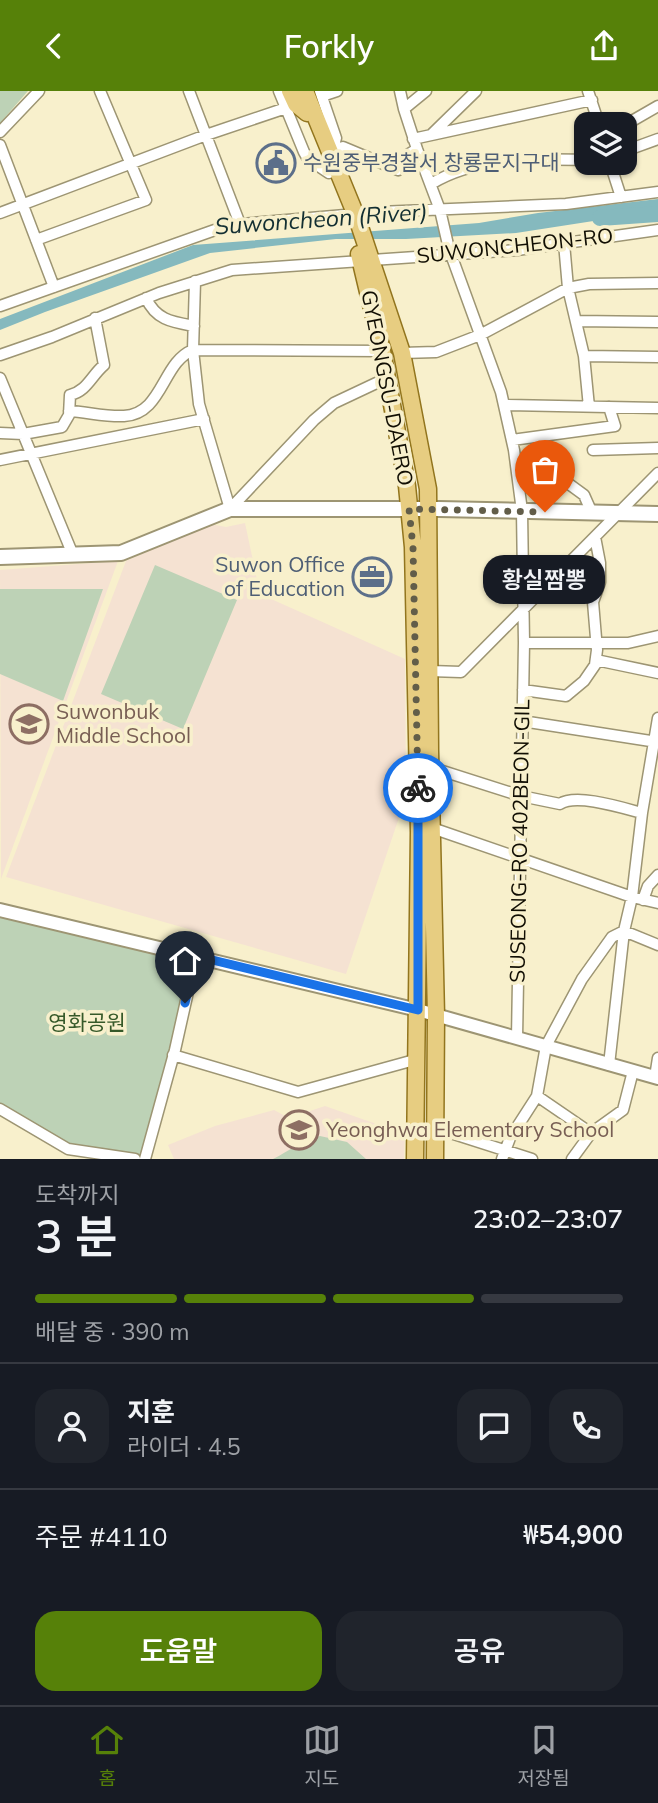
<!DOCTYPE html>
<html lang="ko">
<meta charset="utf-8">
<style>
body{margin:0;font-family:Mulish,"Noto Sans KR",sans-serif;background:#20242c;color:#f1f3f6;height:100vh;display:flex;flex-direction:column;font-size:26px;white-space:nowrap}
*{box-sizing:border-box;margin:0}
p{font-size:23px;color:#9ea1a6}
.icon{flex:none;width:38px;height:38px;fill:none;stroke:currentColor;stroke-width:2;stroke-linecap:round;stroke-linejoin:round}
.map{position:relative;height:1068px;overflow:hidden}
.sheet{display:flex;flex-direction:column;background:#171b24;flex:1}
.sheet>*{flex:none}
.tools{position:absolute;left:574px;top:21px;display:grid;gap:14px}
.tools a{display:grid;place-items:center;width:63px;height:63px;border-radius:14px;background:#171b24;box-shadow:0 2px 5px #0004;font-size:35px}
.pin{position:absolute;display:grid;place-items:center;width:60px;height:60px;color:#fff;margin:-72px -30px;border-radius:50% 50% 50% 0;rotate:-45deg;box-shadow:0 0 7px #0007}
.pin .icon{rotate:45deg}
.courier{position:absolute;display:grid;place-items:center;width:70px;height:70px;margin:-35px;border:5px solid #1a73e8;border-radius:50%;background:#fff;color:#222;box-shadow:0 2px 9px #0007}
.bubble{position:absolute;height:49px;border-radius:21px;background:#171b24;box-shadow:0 2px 5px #0004;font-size:23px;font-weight:600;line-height:49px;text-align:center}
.overview em{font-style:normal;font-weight:600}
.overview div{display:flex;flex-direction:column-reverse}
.overview{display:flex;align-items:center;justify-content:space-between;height:119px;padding:0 35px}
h1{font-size:46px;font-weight:600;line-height:52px}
.bar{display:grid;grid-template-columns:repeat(4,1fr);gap:10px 7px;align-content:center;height:84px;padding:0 35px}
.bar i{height:9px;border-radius:5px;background:#363941}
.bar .on{background:#568109}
.bar p{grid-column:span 4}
.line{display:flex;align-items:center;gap:18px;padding:0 35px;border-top:2px solid #363941}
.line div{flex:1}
.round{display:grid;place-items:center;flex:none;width:74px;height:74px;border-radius:21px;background:#20242c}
.cta{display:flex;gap:14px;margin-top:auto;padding:14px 35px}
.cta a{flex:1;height:80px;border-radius:21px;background:#568109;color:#fff;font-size:28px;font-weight:600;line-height:80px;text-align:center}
.cta a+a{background:#20242c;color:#f1f3f6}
header{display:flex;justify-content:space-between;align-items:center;height:91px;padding:0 35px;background:#568109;color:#fff;font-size:32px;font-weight:600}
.menu{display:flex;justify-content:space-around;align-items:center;height:98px;border-top:2px solid #363941;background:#171b24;font-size:19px;color:#9ea1a6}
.menu a{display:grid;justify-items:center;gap:4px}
.menu .on{color:#568109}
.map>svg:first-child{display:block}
</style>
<header><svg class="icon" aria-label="back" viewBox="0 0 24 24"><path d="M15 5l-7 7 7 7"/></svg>Forkly<svg class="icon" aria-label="share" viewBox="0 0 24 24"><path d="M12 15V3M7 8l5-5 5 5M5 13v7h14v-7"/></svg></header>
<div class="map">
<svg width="658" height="1068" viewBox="0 0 658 1068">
<rect width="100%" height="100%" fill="#f8f0cc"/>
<path fill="#f5e2d2" d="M 245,432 L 260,503 L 405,568 L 406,706 L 346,883 L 6,786 L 126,470 L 210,433 L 226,436 Z
M 118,470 L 1,788 L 0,479 Z
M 325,1015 L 405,1043 L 404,1068 L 174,1068 L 168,1054 L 215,1035 L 274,1019 L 289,1027 Z"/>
<path fill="#bdd2b6" d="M 0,0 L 28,0 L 0,32 Z
M 155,474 L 237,509 L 183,638 L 101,603 Z
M 0,498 L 103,498 L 63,610 L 0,583 Z
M 0,823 L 193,866 L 141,1068 L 68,1058 L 0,1018 Z
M 320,1045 L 347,1051 L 366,1068 L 273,1068 C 289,1060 303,1049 320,1045 Z"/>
<path fill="#85b9be" d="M 658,108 L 658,120 L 516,142 L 406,148 L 336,148 L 210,162 L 45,221 L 0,239 L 0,228 L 193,154 L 479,132 L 538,122 Z"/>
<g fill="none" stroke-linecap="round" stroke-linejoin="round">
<path stroke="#85b9be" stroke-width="16" d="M 600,127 L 658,123"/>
<g stroke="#9d9573" stroke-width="13">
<path id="minor" d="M 189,0 L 240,133
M 279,0 L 304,61 L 308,68 L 329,82
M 320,0 L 336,47 L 334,54
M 400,0 L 404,18 L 417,58 L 440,119 L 449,158 L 501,301 L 514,359 L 522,420 L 524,552 L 517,947
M 588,0 L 599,33
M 322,5 L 337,0
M 404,18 L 426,0
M 625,34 L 658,15
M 0,41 L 39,0
M 432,43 L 476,0
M 413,48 L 592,9
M 0,54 L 54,196
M 335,58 L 343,56 L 398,79 L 409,63 L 417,58
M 625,60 L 658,48
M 610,72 L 621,106
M 431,93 C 477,65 534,68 586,69
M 0,122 L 206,44 L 286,17
M 355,122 L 566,113 L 658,101
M 36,149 L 146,109 L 100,0
M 564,152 L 568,197 L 584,265 L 589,316
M 372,169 L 517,159 L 658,139
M 195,190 L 193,259 L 199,313 L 230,418 L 314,329 L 334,312 L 387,287
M 146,207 C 156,229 172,231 194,235
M 0,215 L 229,134 L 345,124
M 576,230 L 658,231
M 402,262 L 436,261 L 480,244 L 568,197 L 589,193 L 658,192
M 0,264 L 52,246 L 159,202 L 232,179 L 361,170
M 584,265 L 658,266
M 0,287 L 73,464
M 504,314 L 658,317
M 69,320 C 87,321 106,326 124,325 C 163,323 162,271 193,259 L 382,260
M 0,342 L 23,343 L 62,336 L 69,324 L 70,304 C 87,300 91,285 104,274 L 95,227
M 538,346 L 558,385 L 584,404 L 592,422
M 512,349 L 615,335 L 609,316
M 593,359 L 658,357
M 0,369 L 204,328
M 524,552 L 628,552 L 658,545
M 596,569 L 658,582
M 430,580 L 461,581 L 658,382
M 523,599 L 566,605 L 584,590 L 595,574 L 597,559 L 593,511 L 600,491 L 600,472 L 595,446
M 522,630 L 657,651
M 430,676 L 521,705 L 560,713 C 576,702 623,717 642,722
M 432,737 L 632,806 L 658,812
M 643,809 L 648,795 L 658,784
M 173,964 L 298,1001 L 418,968
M 609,974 L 624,840 L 632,806 L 642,722 L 658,627
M 655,986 L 658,967
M 537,1005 L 591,1042
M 0,1018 L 68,1058 L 135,1068
M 435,1037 L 532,1068
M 145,1068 L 175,959 L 196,865
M 502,1068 L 510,1047 L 537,1005 L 546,955 L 582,888 L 612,846 L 624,840 L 658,854
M 572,1068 L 591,1042 L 623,1019 L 633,980"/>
</g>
<g stroke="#9d9573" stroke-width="16">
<path id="tertiary" d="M 0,819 L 418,919 L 658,987"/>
</g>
<g stroke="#9d9573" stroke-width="18">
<path id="secondary" d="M 0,466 L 121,462 L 230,418 L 439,418 L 658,423"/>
</g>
<g stroke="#92751e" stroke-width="19">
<path id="primary" d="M 290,0 L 296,13 L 307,22
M 305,0 L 357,127 L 402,262 L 428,398 L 430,660 L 436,924 L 435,1068
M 359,163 L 382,260 L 407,395 L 413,456 L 419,741 L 415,1068"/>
</g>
<use href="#minor" stroke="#fff" stroke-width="10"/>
<use href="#tertiary" stroke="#fff" stroke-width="12"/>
<use href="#secondary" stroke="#fff" stroke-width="14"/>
<use href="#primary" stroke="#e7cd81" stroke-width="16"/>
</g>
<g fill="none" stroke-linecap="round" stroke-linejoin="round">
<path stroke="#625d49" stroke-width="7" stroke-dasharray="0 12.6" d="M 418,697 L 413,456 L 409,418 L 545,421"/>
<path stroke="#1a73e8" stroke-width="9" d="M 185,912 L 196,865 L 418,919 L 418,697"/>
</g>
<defs>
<g id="civic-ring" transform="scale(2.0125)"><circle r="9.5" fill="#f8f0cc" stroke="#5c6f8a" stroke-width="1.5"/><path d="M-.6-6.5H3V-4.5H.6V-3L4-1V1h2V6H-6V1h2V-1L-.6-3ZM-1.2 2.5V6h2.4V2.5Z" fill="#5c6f8a"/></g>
<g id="office-ring" transform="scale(2.0125)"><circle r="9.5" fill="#f8f0cc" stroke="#5c6f8a" stroke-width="1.5"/><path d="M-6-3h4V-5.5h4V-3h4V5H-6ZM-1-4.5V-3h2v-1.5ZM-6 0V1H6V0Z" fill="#5c6f8a"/></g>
<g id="school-ring" transform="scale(2.0125)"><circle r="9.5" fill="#f8f0cc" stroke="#8d6e63" stroke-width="1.5"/><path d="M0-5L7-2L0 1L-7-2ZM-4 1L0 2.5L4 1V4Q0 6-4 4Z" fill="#8d6e63"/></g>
</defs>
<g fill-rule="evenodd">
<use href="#civic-ring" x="276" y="72"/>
<use href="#office-ring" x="372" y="486"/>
<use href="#school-ring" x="29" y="633"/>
<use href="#school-ring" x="299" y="1039"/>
</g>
<g text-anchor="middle" stroke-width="7" stroke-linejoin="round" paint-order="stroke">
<g font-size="21" fill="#4e5e75" stroke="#f8f0cc" text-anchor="start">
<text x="303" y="79">수원중부경찰서 창룡문지구대</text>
<text x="345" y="481" text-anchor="end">Suwon Office<tspan x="345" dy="24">of Education</tspan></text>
</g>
<g font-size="21" fill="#110e03" stroke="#f8f0cc">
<text transform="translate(515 155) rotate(-6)" y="7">SUWONCHEON-RO</text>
<text transform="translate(387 297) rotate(79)" y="7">GYEONGSU-DAERO</text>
<text transform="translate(520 750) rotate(-89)" y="7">SUSEONG-RO 402BEON-GIL</text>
</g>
<g font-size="21" fill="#785e54" stroke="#f8f0cc" text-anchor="start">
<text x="56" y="628">Suwonbuk<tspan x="56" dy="24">Middle School</tspan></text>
<text x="326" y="1046">Yeonghwa Elementary School</text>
</g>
<g font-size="21" fill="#365929" stroke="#f8f0cc">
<text x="87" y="939">영화공원</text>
</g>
<g font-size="23" font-style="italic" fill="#132f32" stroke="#f8f0cc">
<text transform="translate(321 128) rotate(-4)" y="8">Suwoncheon (River)</text>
</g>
</g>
</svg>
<div class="tools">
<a><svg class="icon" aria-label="layers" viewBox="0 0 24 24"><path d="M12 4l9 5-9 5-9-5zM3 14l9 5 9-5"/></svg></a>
</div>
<div class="pin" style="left:545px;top:421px;background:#ea580c"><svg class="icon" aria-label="bag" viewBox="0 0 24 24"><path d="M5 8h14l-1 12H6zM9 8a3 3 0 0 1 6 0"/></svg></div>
<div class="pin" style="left:185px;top:912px;background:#1f2937"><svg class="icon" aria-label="home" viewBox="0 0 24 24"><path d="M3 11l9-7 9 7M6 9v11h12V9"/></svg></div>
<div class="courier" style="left:418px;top:697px"><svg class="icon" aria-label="bike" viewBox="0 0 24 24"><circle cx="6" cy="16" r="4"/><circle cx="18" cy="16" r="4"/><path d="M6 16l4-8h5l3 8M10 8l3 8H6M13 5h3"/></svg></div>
<div class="bubble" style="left:483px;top:464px;width:122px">황실짬뽕</div>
</div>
<section class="sheet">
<div class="overview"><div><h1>3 분</h1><p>도착까지</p></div><em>23:02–23:07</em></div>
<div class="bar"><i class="on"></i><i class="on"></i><i class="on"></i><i></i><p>배달 중 · 390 m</p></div>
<div class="line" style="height:126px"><a class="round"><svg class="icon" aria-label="person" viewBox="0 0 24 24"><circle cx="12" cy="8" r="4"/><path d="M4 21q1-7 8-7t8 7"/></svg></a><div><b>지훈</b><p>라이더 · 4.5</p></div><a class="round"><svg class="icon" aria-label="chat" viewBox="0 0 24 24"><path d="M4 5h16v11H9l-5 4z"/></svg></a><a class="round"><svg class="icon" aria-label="phone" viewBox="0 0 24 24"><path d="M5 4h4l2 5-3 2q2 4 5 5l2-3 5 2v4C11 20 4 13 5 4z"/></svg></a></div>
<div class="line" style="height:91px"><div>주문 #4110</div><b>₩54,900</b></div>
<div class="cta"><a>도움말</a><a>공유</a></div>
</section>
<nav class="menu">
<a class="on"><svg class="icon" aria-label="home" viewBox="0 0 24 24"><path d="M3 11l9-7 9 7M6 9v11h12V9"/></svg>홈</a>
<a><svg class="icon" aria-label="map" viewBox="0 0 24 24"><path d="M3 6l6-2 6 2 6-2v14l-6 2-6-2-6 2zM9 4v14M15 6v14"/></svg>지도</a>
<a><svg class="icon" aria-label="saved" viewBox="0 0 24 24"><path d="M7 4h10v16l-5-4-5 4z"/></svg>저장됨</a>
</nav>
